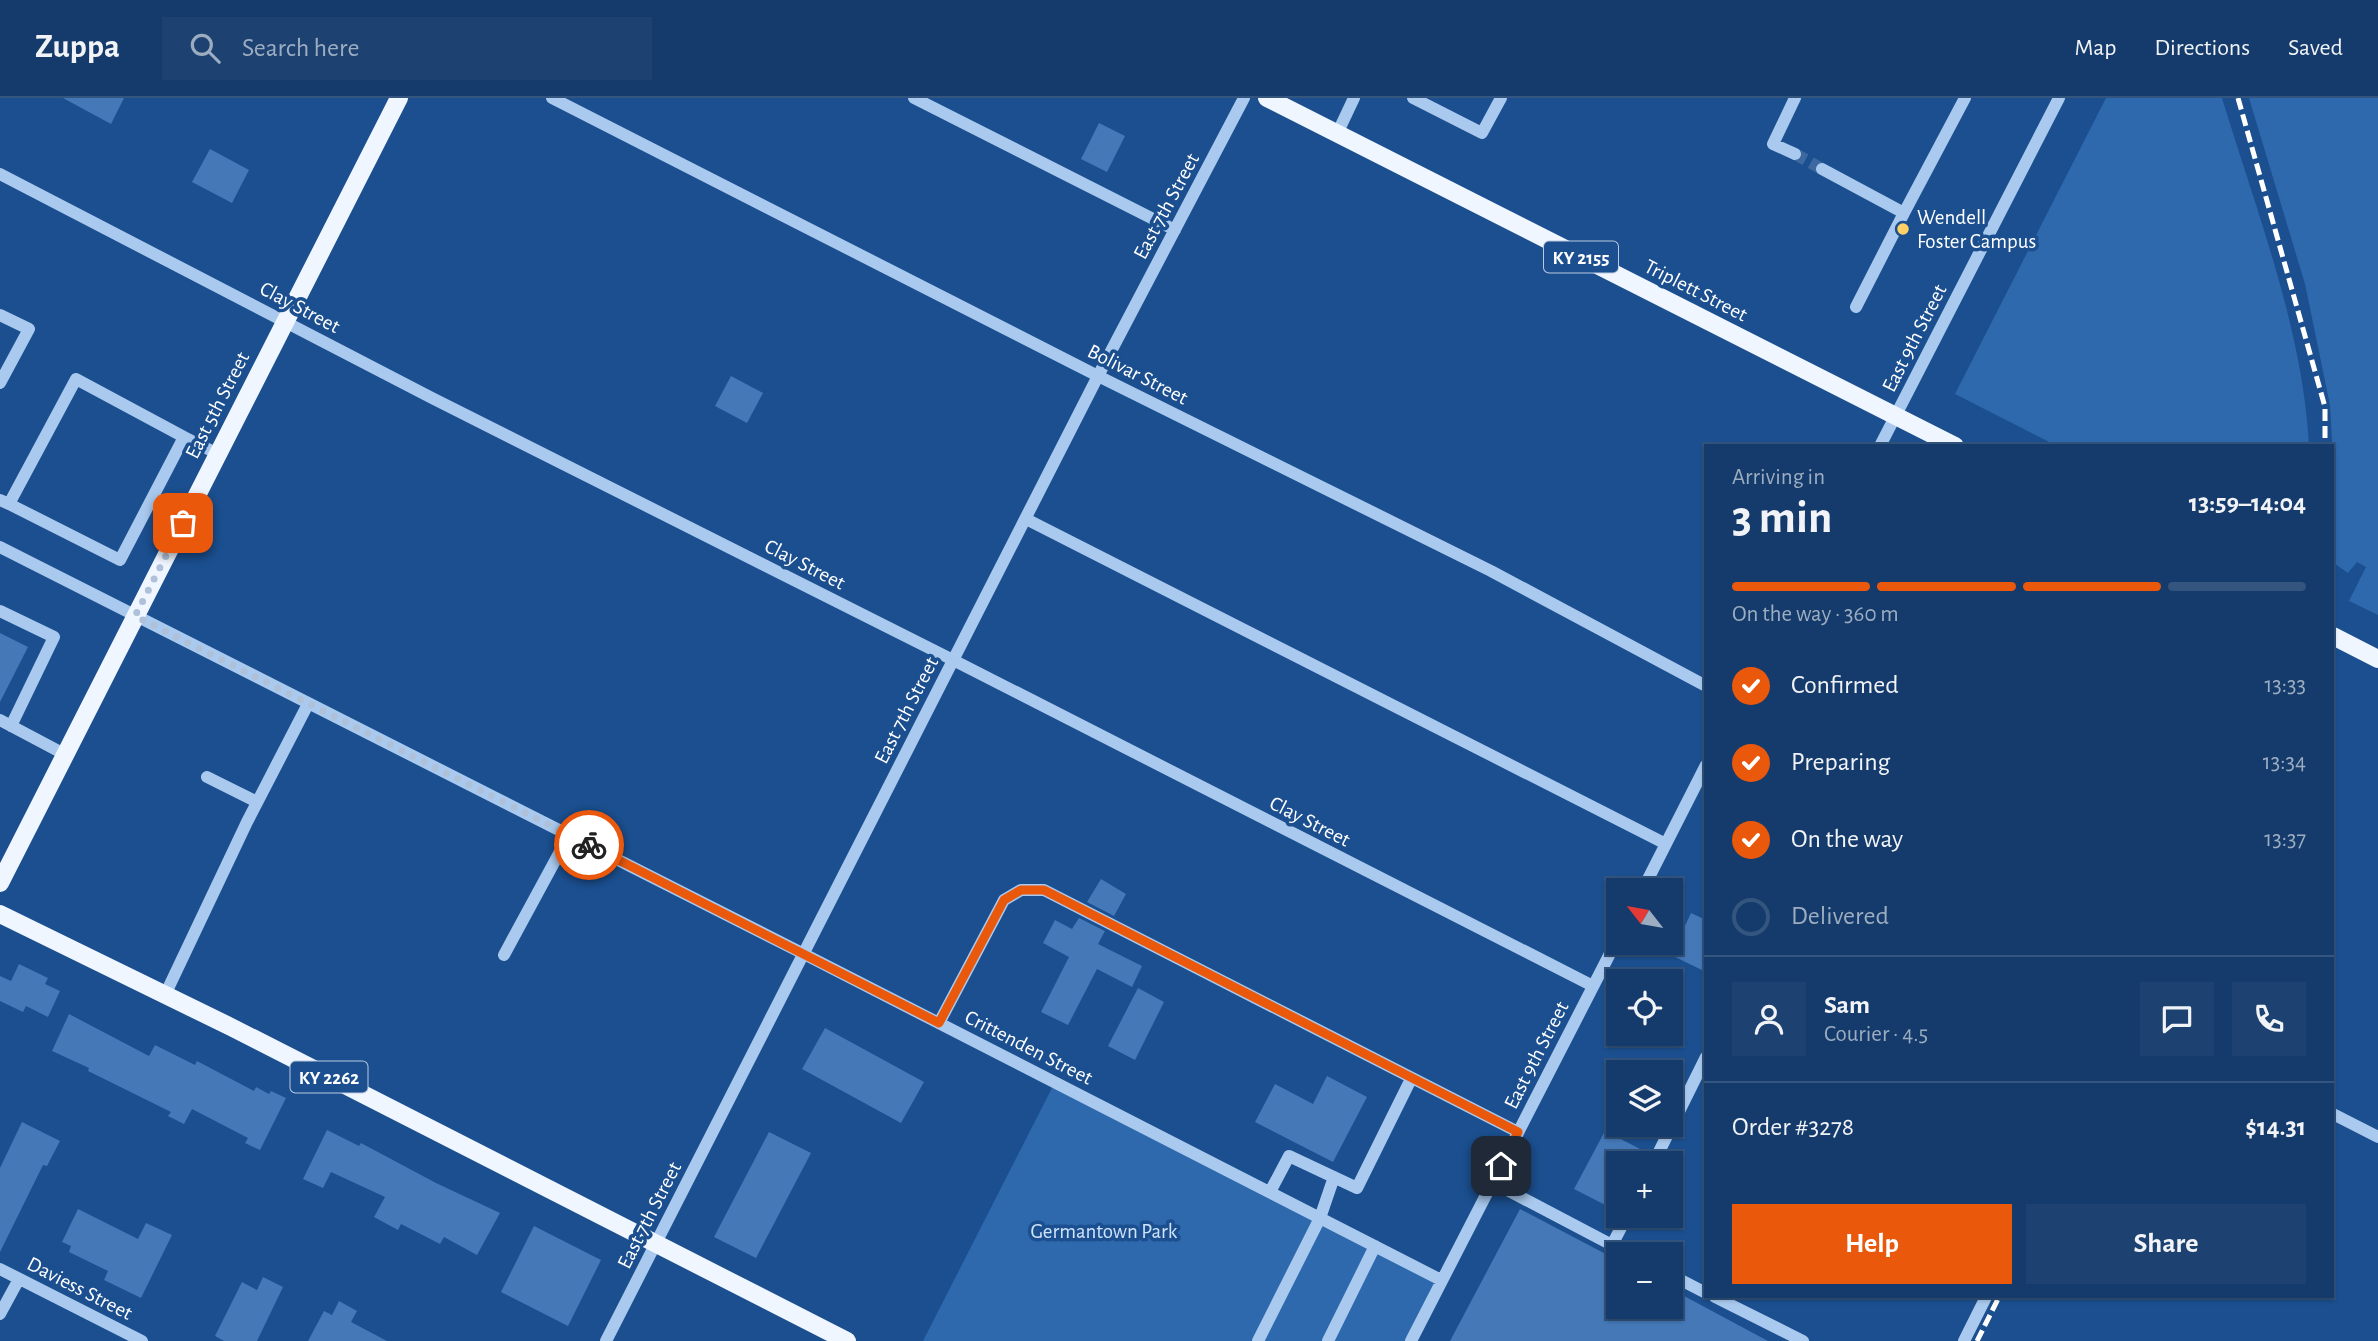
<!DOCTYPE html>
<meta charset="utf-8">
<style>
body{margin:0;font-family:"Alegreya Sans",sans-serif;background:#1d4271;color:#f1f3f6;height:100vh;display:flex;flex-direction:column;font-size:26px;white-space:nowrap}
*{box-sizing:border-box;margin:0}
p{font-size:23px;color:#9dadc1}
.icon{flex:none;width:38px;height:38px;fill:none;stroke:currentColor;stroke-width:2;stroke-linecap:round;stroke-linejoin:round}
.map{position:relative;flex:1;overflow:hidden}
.side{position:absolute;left:1704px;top:346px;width:630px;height:854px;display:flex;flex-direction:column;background:#143b6b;border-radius:0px;box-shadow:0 2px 5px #0004,0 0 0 2px #33557e}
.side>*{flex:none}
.needle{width:46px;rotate:301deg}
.tools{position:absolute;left:1606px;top:780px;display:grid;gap:14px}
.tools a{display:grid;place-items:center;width:77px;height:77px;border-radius:0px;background:#143b6b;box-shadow:0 2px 5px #0004,0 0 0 2px #33557e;font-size:35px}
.pin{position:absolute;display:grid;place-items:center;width:60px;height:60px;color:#fff;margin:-30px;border-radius:14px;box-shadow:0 4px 10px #0006}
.courier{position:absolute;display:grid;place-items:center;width:70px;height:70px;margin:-35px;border:5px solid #ea580c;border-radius:50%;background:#fff;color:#222;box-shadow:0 2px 9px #0007}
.headline em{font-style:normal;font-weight:600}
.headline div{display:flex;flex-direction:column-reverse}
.headline{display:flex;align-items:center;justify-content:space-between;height:119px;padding:0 28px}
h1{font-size:46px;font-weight:600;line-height:52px}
.bar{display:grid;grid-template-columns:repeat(4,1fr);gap:10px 7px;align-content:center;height:84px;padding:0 28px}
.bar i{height:9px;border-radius:5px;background:#33557e}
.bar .current{background:#ea580c}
.bar p{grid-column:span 4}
.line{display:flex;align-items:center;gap:18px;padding:0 28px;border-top:2px solid #33557e}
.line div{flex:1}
.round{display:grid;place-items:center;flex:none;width:74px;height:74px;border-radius:0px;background:#1d4271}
ol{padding:0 28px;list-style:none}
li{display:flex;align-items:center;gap:21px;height:77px}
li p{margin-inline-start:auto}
li .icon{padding:7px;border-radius:50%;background:#ea580c;color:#fff;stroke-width:4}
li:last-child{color:#9dadc1}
li i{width:38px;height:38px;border:4px solid #33557e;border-radius:50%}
.cta{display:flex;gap:14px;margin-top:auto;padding:14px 28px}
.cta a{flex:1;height:80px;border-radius:0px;background:#ea580c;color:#fff;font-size:28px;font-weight:600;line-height:80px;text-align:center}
.cta a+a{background:#1d4271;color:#f1f3f6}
header{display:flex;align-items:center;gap:42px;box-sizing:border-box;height:98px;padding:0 35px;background:#143b6b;border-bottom:2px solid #33557e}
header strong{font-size:33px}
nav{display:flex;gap:38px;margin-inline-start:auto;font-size:24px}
.search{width:490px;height:63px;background:#1d4271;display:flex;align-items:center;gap:18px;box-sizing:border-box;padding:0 24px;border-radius:0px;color:#9dadc1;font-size:26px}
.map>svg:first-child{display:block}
</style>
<header>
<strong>Zuppa</strong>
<div class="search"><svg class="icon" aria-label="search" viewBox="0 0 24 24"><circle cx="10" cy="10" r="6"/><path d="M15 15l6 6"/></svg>Search here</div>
<nav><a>Map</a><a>Directions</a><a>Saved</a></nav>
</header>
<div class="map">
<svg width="2378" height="1243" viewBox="0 0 2378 1243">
<rect width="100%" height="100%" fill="#1b4f8f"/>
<path fill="#2e69ad" d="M 2106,0 L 2222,0 C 2256,112 2303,231 2309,348 L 2057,348 L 1955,296 Z
M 2249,0 L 2378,0 L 2378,517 L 2349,503 L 2366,469 L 2357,464 L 2348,475 L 2335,466 L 2335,395 L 2330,307 L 2305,186 Z
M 1055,984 L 1441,1182 L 1411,1243 L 923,1243 Z"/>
<path fill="#4478b7" d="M 63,0 L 124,0 L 111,26 Z
M 1099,25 L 1125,38 L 1107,74 L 1081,61 Z
M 210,51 L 249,72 L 232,105 L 192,84 Z
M 731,278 L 763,295 L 747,325 L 715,308 Z
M 0,535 L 28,549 L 0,604 Z
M 1101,781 L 1126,796 L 1114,818 L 1087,804 Z
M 1691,815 L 1706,822 L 1706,874 L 1671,857 Z
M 1079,820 L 1105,833 L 1098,846 L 1142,868 L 1132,889 L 1097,871 L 1068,927 L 1041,914 L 1069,859 L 1043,845 L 1055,822 L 1072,831 Z
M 19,866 L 48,880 L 45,886 L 60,893 L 48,919 L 26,908 L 23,914 L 0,903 L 0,878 L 11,883 Z
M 1138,890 L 1164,904 L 1135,962 L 1108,948 Z
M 69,916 L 149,958 L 155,947 L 195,967 L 197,963 L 254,993 L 256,989 L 269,996 L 271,993 L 286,1000 L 260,1052 L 245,1045 L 248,1040 L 192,1011 L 184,1026 L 168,1018 L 171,1014 L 88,973 L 89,970 L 52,953 Z
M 825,930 L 924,984 L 901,1025 L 802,971 Z
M 1327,978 L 1367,999 L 1333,1064 L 1255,1024 L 1275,986 L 1313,1006 Z
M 22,1024 L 60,1043 L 47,1068 L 43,1067 L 0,1154 L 0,1070 Z
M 327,1032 L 359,1048 L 361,1045 L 436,1085 L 500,1115 L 477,1157 L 444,1139 L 440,1146 L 401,1126 L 398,1132 L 374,1119 L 385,1099 L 331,1074 L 323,1090 L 303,1081 Z
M 1605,1033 L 1648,1055 L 1644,1066 L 1619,1066 L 1619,1114 L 1574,1091 Z
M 769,1034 L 811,1055 L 756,1160 L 714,1139 Z
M 78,1111 L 138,1141 L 146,1125 L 172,1137 L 141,1200 L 104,1182 L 108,1173 L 69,1154 L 71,1148 L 62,1144 Z
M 1520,1111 L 1619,1163 L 1619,1209 L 1671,1209 L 1671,1191 L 1768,1243 L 1450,1243 Z
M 534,1128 L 601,1162 L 568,1228 L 501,1194 Z
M 263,1179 L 283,1189 L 257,1243 L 224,1243 L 215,1238 L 242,1184 L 257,1192 Z
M 339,1203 L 357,1213 L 351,1224 L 387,1243 L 308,1243 L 324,1213 L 332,1217 Z"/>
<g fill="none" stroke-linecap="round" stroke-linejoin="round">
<path stroke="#3d69a0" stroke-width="12" stroke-dasharray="12 6" stroke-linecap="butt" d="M 1795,56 L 1822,71"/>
<path stroke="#a9c9ee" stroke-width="12" d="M 552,0 L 1098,278 L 1491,473 L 1706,588
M 914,0 L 1175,132
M 1413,0 L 1482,35 L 1501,0
M 1795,0 L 1773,46 L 1795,56
M 1337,36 L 1354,0
M 1822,71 L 1904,115 L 1856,209
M 0,76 L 432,300 L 953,562 L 1593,888
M 1904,115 L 1965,0
M 0,217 L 29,231 L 0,285
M 184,339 L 218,356
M 1880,348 L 2059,0
M 0,402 L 9,406 L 120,462 L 184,339 L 76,281 L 9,406
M 1026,421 L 1666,746
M 0,449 L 802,855 L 1441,1182
M 0,513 L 54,539 L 11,628
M 0,622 L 66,657
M 207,679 L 257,704
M 1642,793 L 1706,667
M 504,857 L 569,737
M 165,897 L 247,724 L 308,606
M 939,925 L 1004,802 L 1021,792 L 1044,792 L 1518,1034
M 2333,1016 L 2378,1039
M 1653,1066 L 1706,959
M 1492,1084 L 1631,1157
M 1270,1094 L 1289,1058 L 1357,1090 L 1411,981
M 1612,1147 L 1627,1118
M 0,1171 L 142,1243
M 1671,1177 L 1706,1195
M 1715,1199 L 1803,1243
M 0,1216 L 19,1181
M 606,1243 L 1098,278 L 1244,0
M 1258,1243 L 1320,1120 L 1334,1079
M 1328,1243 L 1375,1148
M 1411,1243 L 1619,838
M 1964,1243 L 1986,1199"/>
<path stroke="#f0f6ff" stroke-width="18" d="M 1267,0 L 1955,348
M 2333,538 L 2378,561
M 0,785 L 399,0
M 0,816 L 231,929 L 847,1243"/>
<path stroke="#fff" stroke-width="5" stroke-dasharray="12 5" stroke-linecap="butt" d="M 2238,0 L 2325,309 L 2325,348
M 1977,1243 L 1999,1199"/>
</g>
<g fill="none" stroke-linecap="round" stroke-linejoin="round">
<path stroke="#afc1d8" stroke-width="7" stroke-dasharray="0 12.6" d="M 183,425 L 135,518 L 589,747"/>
<path stroke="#ea580c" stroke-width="9" d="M 589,747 L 939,925 L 1004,802 L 1021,792 L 1044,792 L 1518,1034 L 1501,1068"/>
</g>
<circle fill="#ffd166" stroke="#1b4f8f" stroke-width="2.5" cx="1903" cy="131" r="7"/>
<g text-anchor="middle" stroke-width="7" stroke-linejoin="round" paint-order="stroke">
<g fill="#1b4f8f" stroke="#bbcadd" stroke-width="2">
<rect x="1544" y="143.5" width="74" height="31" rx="5"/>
<rect x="290.5" y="963.5" width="77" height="31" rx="5"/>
</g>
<g font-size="19" font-weight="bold" fill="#fff">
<text x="1581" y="166">KY 2155</text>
<text x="329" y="986">KY 2262</text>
</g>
<g font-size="21" fill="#fff" stroke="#1b4f8f">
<text transform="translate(1166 108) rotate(-62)" y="7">East 7th Street</text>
<text transform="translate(1696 192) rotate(27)" y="7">Triplett Street</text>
<text transform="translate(300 209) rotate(28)" y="7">Clay Street</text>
<text transform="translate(1914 240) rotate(-63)" y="7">East 9th Street</text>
<text transform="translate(1138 276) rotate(27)" y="7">Bolivar Street</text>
<text transform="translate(217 307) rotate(-63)" y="7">East 5th Street</text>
<text transform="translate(805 466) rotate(27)" y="7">Clay Street</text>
<text transform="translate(906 612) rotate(-63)" y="7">East 7th Street</text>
<text transform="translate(1310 723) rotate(27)" y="7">Clay Street</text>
<text transform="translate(1029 949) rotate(27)" y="7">Crittenden Street</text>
<text transform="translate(1536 957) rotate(-63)" y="7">East 9th Street</text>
<text transform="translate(649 1117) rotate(-63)" y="7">East 7th Street</text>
<text transform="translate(80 1190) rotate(27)" y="7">Daviess Street</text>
</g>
<g font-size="21" fill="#fff" stroke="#1b4f8f" text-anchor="start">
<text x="1917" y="126">Wendell<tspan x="1917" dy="24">Foster Campus</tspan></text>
</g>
<g font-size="21" fill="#cfe3fa" stroke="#1b4f8f">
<text x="1104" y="1140">Germantown Park</text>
</g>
</g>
</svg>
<div class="tools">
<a><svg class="needle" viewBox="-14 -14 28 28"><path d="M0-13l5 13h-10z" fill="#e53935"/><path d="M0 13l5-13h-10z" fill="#9dadc1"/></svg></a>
<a><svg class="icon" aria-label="locate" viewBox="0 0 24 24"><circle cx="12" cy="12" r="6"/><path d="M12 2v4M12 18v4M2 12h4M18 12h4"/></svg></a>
<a><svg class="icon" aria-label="layers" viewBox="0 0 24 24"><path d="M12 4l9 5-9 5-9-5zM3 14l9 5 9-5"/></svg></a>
<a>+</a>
<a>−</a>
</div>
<div class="pin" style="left:183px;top:425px;background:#ea580c"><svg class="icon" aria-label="bag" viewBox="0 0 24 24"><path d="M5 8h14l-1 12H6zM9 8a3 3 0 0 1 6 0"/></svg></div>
<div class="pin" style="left:1501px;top:1068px;background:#1f2937"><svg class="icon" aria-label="home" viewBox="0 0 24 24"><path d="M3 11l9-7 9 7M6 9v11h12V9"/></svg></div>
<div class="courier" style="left:589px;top:747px"><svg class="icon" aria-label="bike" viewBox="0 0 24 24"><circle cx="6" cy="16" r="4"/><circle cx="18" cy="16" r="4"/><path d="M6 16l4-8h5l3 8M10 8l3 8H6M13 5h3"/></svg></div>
<section class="side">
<div class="headline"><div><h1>3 min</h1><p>Arriving in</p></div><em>13:59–14:04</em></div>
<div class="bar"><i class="current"></i><i class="current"></i><i class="current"></i><i></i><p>On the way · 360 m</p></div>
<ol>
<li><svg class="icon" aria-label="check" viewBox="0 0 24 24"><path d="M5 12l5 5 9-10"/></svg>Confirmed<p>13:33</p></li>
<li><svg class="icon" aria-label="check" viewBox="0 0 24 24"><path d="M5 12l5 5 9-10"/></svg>Preparing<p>13:34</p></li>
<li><svg class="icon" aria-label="check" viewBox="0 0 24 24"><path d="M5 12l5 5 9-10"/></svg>On the way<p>13:37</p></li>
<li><i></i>Delivered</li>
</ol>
<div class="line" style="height:126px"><a class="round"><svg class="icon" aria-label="person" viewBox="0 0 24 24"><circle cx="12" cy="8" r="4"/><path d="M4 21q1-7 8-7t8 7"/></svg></a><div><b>Sam</b><p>Courier · 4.5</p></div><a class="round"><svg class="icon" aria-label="chat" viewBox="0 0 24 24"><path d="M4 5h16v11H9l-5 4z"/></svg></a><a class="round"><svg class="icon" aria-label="phone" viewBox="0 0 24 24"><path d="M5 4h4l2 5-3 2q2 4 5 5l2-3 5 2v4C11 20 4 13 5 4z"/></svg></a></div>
<div class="line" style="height:91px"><div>Order #3278</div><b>$14.31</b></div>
<div class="cta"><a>Help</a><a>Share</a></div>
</section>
</div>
